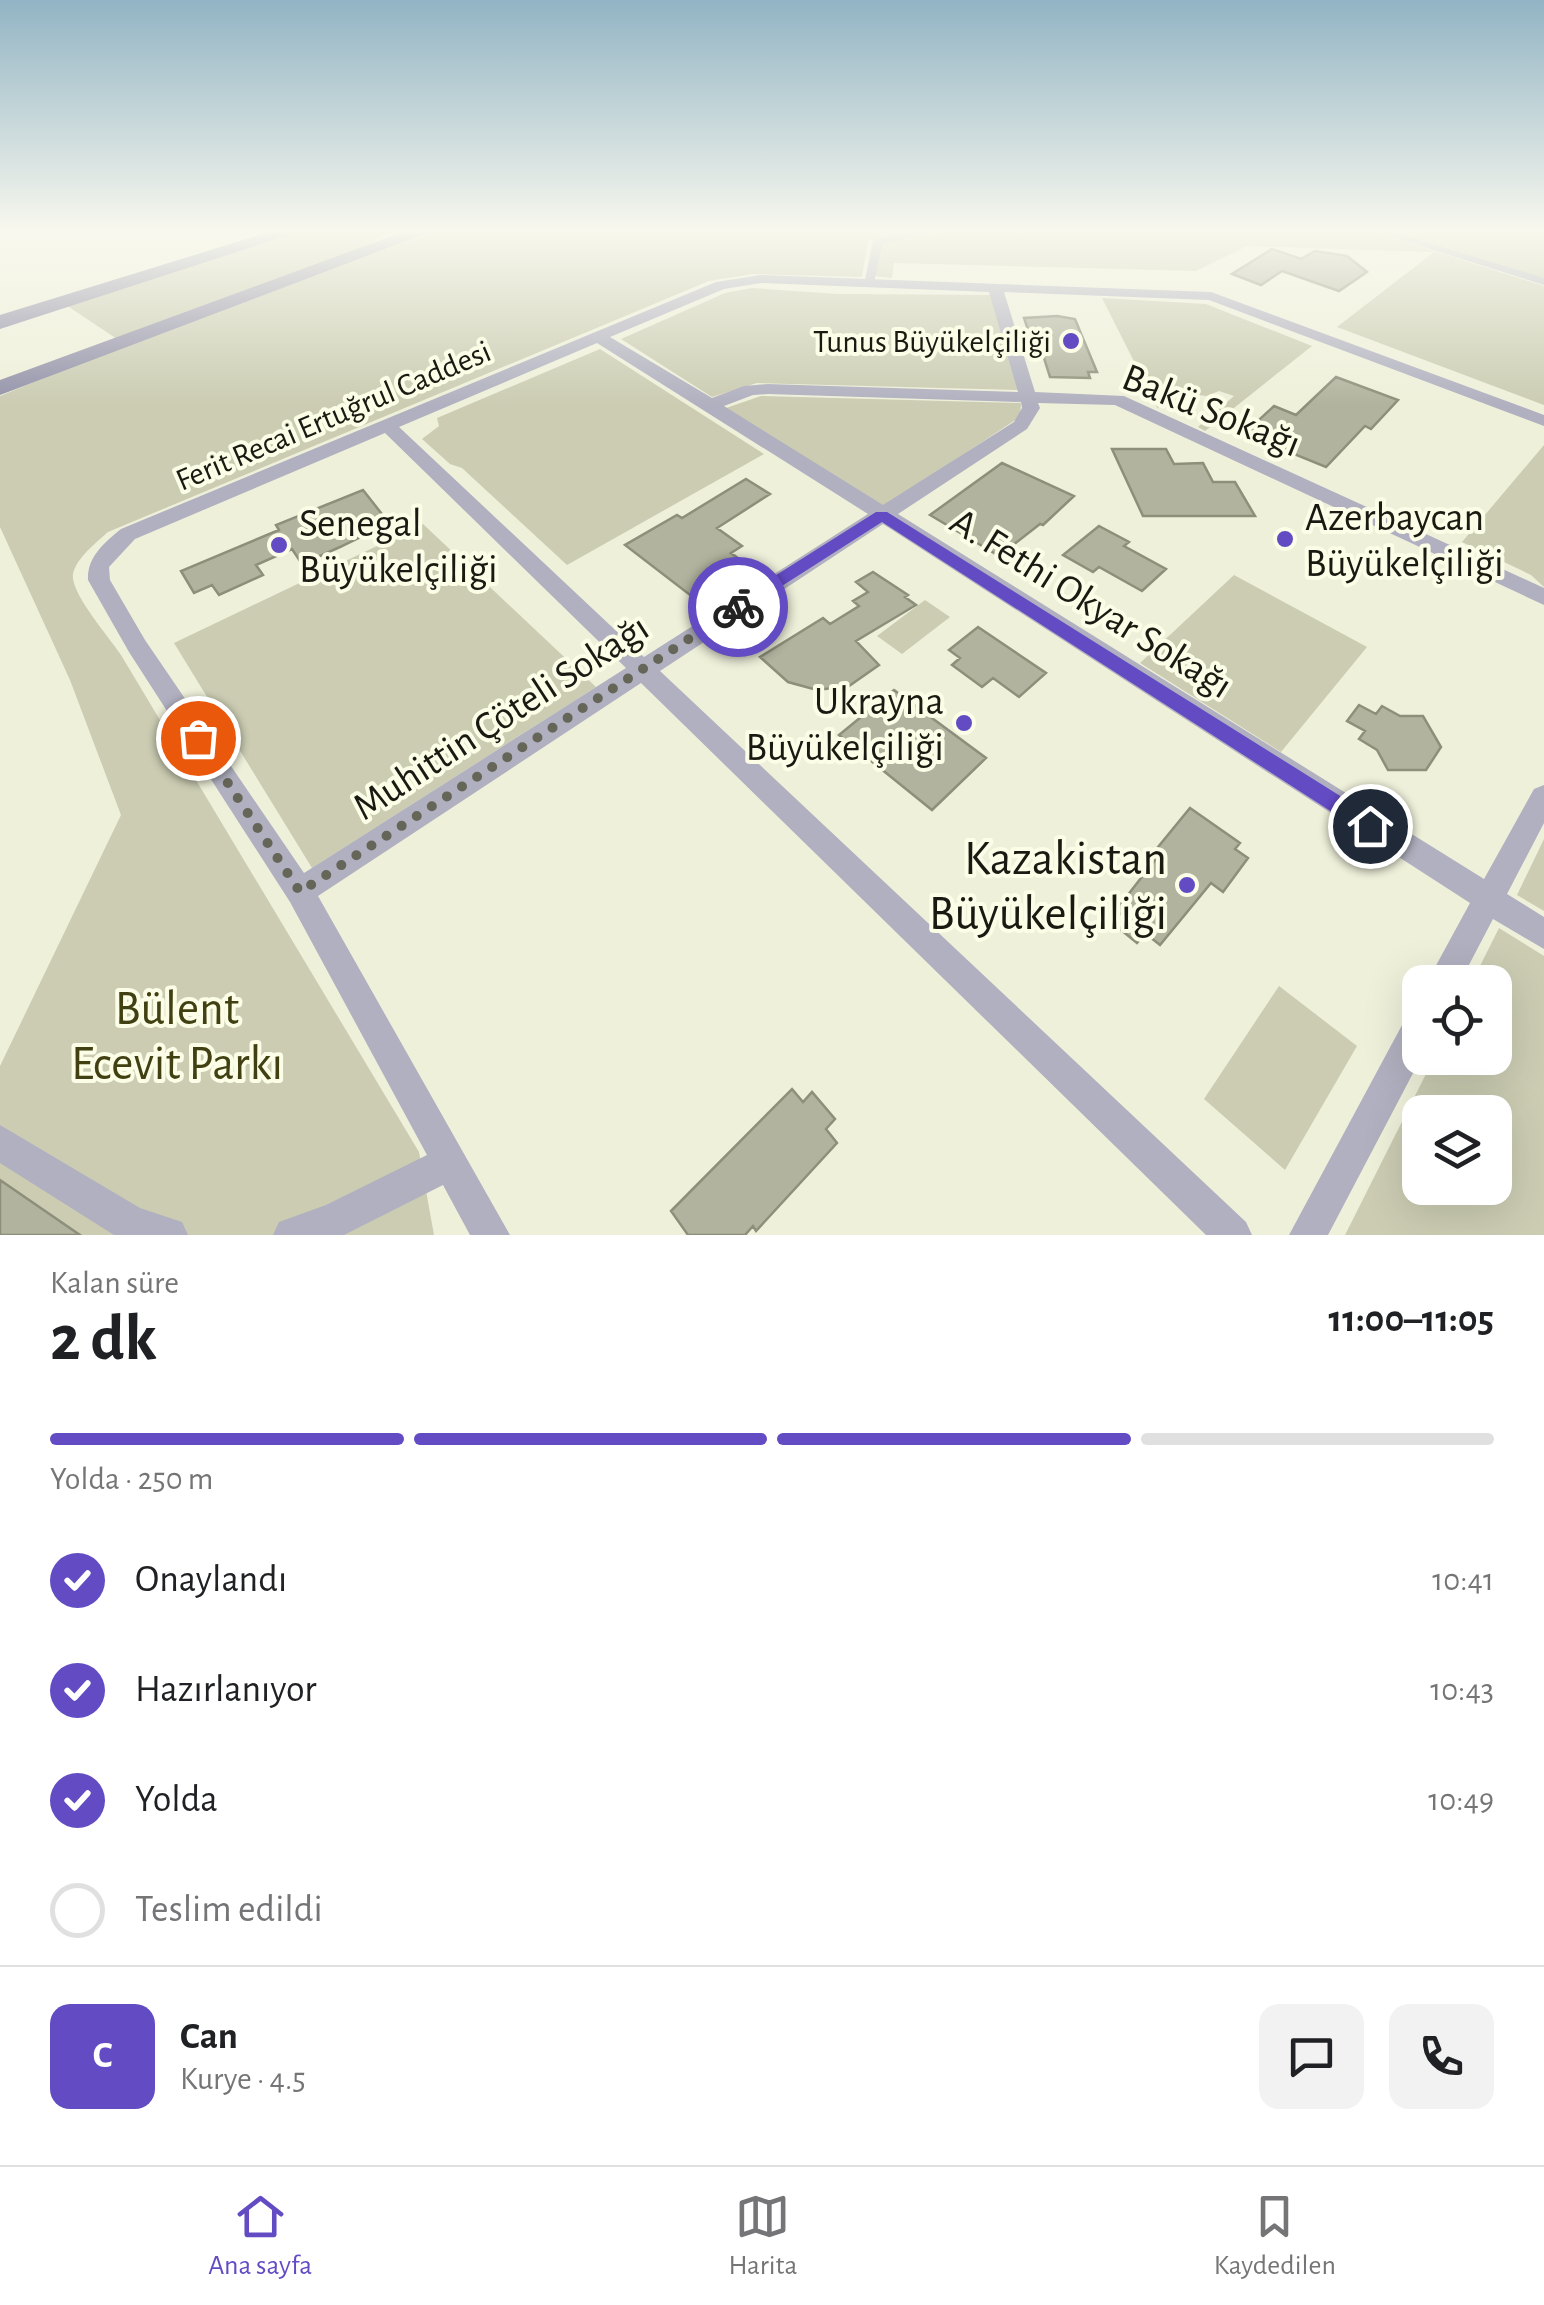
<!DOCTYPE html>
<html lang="tr">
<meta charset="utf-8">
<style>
body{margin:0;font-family:"Alegreya Sans",sans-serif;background:#f2f2f2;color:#202124;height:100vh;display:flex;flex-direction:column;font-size:38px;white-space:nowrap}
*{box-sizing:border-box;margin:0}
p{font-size:32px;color:#757577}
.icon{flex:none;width:55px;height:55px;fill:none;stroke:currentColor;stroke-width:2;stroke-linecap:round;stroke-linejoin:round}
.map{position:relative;height:1235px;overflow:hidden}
.panel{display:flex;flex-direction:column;background:#fff;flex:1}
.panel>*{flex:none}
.fabs{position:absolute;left:1402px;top:965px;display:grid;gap:20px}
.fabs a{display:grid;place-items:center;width:110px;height:110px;border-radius:20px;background:#fff;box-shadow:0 10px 40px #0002;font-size:50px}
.pin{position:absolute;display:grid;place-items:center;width:85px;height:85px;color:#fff;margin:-42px;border:5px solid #fff;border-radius:50%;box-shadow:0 2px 10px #0007}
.courier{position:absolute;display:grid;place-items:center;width:100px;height:100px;margin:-50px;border:8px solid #634bc4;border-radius:50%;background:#fff;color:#222;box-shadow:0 2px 12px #0007}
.head em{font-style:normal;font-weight:600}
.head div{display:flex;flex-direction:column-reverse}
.head{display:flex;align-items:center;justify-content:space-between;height:170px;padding:0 50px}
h1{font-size:65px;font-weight:600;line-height:75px}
.bar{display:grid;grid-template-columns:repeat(4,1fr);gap:15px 10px;align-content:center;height:120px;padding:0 50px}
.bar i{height:12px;border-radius:8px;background:#e0e0e0}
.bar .current{background:#634bc4}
.bar p{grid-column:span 4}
.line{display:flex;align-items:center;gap:25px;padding:0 50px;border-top:2px solid #e0e0e0}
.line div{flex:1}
.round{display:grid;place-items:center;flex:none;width:105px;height:105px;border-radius:20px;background:#f2f2f2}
ol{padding:0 50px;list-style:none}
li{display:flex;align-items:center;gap:30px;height:110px}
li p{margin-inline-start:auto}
li .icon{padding:10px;border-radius:50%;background:#634bc4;color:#fff;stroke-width:4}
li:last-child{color:#757577}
li i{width:55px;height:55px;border:5px solid #e0e0e0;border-radius:50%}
.dock{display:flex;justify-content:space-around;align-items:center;height:140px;border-top:2px solid #e0e0e0;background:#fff;font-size:28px;color:#757577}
.dock a{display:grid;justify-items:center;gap:5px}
.dock .current{color:#634bc4}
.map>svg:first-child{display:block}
</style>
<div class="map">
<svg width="1544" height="1235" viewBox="0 0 1544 1235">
<rect width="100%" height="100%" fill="#eff0da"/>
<path fill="#cbccb2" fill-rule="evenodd" d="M 289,232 L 386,232 L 369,245 L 120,341 L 63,303 Z
M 433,232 L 912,232 L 868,241 L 862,277 L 753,274 L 709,281 L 108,532 C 96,543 77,557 73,574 C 70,593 110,638 121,655 L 419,1152 L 434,1235 L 0,1235 L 0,1066 L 121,815 L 70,680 L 0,527 L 0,396 L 137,340 Z
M 944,232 L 1374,232 L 1544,286 L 1544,405 L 1337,327 L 1434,252 L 1247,246 L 1196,271 L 894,263 L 892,278 L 873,276 L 882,243 Z
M 1388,232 L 1544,232 L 1544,279 Z
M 752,288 L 838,294 L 992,295 L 1019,390 L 757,383 L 712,397 L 621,339 L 725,293 Z
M 1102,298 L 1206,304 L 1312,346 L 1205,431 L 1198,427 L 1234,396 L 1219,391 L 1206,396 L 1164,390 L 1158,409 Z
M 600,349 L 764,454 L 567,565 L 462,468 L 450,464 L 422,439 L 439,426 L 437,418 Z
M 761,396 L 1021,403 L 1020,417 L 882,508 L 726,408 Z
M 1544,445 L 1544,587 L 1531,575 L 1462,542 Z
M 423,524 L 596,687 L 312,868 L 174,643 Z
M 1234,575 L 1367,647 L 1281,752 L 1140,663 Z
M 925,600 L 950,617 L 902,654 L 877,636 Z
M 1544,839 L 1544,911 L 1517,895 Z
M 1499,928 L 1544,956 L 1544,1235 L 1345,1235 L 1434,1058 L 1495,1058 L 1495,982 L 1472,982 ZM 1420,1112 L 1495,1112 L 1495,1188 L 1420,1188 Z
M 1279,986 L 1357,1046 L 1285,1170 L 1204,1099 Z"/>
<path fill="#b1b39e" stroke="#8d8f7a" stroke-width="2.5" d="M 1272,249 L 1301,259 L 1315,251 L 1347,256 L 1367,272 L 1339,291 L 1282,271 L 1261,285 L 1232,274 Z
M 1057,316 L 1075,319 L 1097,372 L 1088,372 L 1090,378 L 1050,377 L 1038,339 L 1031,339 L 1024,318 Z
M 1336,377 L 1398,400 L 1371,429 L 1365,426 L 1326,467 L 1257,439 L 1261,435 L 1248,430 L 1274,406 L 1296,415 Z
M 1112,449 L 1166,449 L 1174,464 L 1203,463 L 1213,482 L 1235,482 L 1255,516 L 1143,516 Z
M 1002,463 L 1074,496 L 1043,525 L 1040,524 L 999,556 L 930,515 Z
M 746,479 L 770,494 L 717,528 L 742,546 L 731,553 L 746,564 L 694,598 L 625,545 L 677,515 L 682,518 Z
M 363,490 L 389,523 L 340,547 L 302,564 L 292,549 L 256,565 L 263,575 L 219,595 L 212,585 L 194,593 L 181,571 L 279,530 L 276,525 Z
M 1099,526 L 1129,542 L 1124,546 L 1166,569 L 1142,591 L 1099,567 L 1093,572 L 1063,555 Z
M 873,572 L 908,595 L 905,597 L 916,605 L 856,641 L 879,665 L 849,686 L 817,690 L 788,682 L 760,657 L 823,618 L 830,624 L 859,606 L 853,601 L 868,592 L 856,582 Z
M 978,627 L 1046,673 L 1019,697 L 993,678 L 982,687 L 952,665 L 960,658 L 949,650 Z
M 894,690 L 986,758 L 932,810 L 839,735 Z
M 1359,705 L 1376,714 L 1382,706 L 1400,716 L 1423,716 L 1441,747 L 1426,770 L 1388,770 L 1377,750 L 1359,739 L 1365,731 L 1347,721 Z
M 1190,808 L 1240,843 L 1235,849 L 1248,858 L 1223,892 L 1211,883 L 1160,945 L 1145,933 L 1137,943 L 1120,929 L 1128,920 L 1116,910 L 1159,855 L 1154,852 Z
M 792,1089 L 803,1102 L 812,1092 L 835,1119 L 826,1129 L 837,1143 L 756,1231 L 753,1226 L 745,1235 L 688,1235 L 671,1211 Z
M 0,1180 L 80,1235 L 0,1235 Z"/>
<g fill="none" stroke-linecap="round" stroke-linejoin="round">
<path fill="#b0b0c0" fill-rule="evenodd" d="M 914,232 L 936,232 L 882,244 L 874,283 L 864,285 L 873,240 Z
M 1376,232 L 1392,232 L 1544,278 L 1544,285 Z"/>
<path fill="#b0b0c0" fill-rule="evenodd" d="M 761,275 L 1211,292 L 1544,415 L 1544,426 L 1209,300 L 1004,292 L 1035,392 L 1124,396 L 1544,588 L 1544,605 L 1115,405 L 1038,403 L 1040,408 L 1027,429 L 898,514 L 1484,879 L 1534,789 L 1544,785 L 1544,823 L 1507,894 L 1544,917 L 1544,949 L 1493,919 L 1460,982 L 1427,982 L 1470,903 L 883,524 L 660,671 L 1246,1222 L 1252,1235 L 1206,1235 L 641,683 L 318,896 L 510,1235 L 470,1235 L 443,1185 L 344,1235 L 273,1235 L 279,1222 L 326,1205 L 427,1155 L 290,902 L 129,652 L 88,580 C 87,557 104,543 121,529 L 716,282 ZM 761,283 L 989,292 L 1018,392 L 768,384 L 744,386 L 712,398 L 610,337 L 724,289 ZM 597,343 L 868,514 L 644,657 L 399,427 ZM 768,394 L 1021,402 L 1022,408 L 1014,422 L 883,505 L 724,406 L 753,395 ZM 385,433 L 626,668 L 304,873 L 145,640 L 110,580 L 109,567 L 135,539 Z
M 1420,1010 L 1421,1058 L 1328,1235 L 1289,1235 L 1408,1014 Z
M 0,1125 L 140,1208 L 182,1222 L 188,1235 L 114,1235 L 0,1163 Z"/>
<path fill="#9392aa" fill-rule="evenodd" d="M 269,232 L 298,232 L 0,329 L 0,315 Z
M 403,232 L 430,232 L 0,395 L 0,380 Z"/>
</g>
<linearGradient id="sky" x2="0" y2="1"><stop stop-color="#92b4c4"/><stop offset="0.57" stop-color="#f8f8ee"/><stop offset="1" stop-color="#f8f8ee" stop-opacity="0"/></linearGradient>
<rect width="1544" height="405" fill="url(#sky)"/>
<path fill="#634bc4" d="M 876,512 L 887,512 L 1377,819 L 1377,832 L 1363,832 L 882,522 L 743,611 L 732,611 L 732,603 Z"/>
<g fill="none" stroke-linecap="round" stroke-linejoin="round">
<path stroke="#656558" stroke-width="10" stroke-dasharray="0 18" d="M 198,738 L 300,892 L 738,607"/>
</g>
<g fill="#634bc4" stroke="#fcfde7" stroke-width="4">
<circle cx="1071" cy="341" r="10"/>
<circle cx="1285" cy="539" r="10"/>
<circle cx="279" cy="545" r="10"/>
<circle cx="964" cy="723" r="10"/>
<circle cx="1187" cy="885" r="10"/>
</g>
<g text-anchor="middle" stroke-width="8" stroke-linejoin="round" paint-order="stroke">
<g font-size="32" fill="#1a1a12" stroke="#fcfde7" text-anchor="end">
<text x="1051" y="352">Tunus Büyükelçiliği</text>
</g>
<g font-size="32" fill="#1a1a12" stroke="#fcfde7">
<text transform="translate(333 415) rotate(-23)" y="11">Ferit Recai Ertuğrul Caddesi</text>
</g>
<g font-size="40" fill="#1a1a12" stroke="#fcfde7">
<text transform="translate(1212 409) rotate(22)" y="14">Bakü Sokağı</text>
<text transform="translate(1092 602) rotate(32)" y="14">A. Fethi Okyar Sokağı</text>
<text transform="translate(500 716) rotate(-33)" y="14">Muhittin Çöteli Sokağı</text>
</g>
<g font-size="40" fill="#1a1a12" stroke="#fcfde7" text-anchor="start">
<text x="1305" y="530">Azerbaycan<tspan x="1305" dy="46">Büyükelçiliği</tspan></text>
<text x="299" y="536">Senegal<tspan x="299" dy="46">Büyükelçiliği</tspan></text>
<text x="944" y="714" text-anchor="end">Ukrayna<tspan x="944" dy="46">Büyükelçiliği</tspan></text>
</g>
<g font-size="48" fill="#1a1a12" stroke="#fcfde7" text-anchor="end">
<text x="1167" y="874">Kazakistan<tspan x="1167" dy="55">Büyükelçiliği</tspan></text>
</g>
<g font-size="48" fill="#404012" stroke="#fcfde7">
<text x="177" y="1024">Bülent<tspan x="177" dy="55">Ecevit Parkı</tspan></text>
</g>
</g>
</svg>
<div class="fabs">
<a><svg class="icon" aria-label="locate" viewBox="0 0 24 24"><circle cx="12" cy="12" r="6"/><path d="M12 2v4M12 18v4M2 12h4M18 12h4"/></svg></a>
<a><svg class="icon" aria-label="layers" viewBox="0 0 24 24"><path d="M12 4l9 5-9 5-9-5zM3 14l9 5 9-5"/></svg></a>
</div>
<div class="pin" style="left:198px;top:738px;background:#ea580c"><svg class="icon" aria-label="bag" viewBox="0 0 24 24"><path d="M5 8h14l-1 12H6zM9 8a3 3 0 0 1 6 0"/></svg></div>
<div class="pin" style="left:1370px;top:826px;background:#1f2937"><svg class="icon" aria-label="home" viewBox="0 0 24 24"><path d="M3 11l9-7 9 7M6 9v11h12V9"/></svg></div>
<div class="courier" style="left:738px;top:607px"><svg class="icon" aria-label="bike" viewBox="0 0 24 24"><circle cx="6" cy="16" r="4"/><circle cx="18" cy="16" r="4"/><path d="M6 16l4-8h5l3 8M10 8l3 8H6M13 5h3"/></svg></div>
</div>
<section class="panel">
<div class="head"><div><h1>2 dk</h1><p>Kalan süre</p></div><em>11:00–11:05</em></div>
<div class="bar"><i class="current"></i><i class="current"></i><i class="current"></i><i></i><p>Yolda · 250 m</p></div>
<ol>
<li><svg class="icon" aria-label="check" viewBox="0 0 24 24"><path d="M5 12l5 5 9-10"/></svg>Onaylandı<p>10:41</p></li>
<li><svg class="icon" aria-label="check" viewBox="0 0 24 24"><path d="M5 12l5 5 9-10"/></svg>Hazırlanıyor<p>10:43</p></li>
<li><svg class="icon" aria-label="check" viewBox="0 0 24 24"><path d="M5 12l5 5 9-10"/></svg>Yolda<p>10:49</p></li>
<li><i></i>Teslim edildi</li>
</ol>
<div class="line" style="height:180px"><b class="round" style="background:#634bc4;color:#fff">C</b><div><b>Can</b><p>Kurye · 4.5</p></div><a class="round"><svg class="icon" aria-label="chat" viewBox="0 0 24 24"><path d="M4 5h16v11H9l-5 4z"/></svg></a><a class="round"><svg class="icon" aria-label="phone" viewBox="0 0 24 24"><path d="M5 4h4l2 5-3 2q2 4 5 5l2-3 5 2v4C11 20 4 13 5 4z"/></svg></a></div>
</section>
<nav class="dock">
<a class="current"><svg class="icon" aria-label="home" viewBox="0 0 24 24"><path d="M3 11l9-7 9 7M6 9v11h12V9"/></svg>Ana sayfa</a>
<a><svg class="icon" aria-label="map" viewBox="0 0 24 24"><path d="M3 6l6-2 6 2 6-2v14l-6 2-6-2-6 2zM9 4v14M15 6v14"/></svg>Harita</a>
<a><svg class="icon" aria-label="saved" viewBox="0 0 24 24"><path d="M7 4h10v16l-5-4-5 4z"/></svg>Kaydedilen</a>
</nav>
